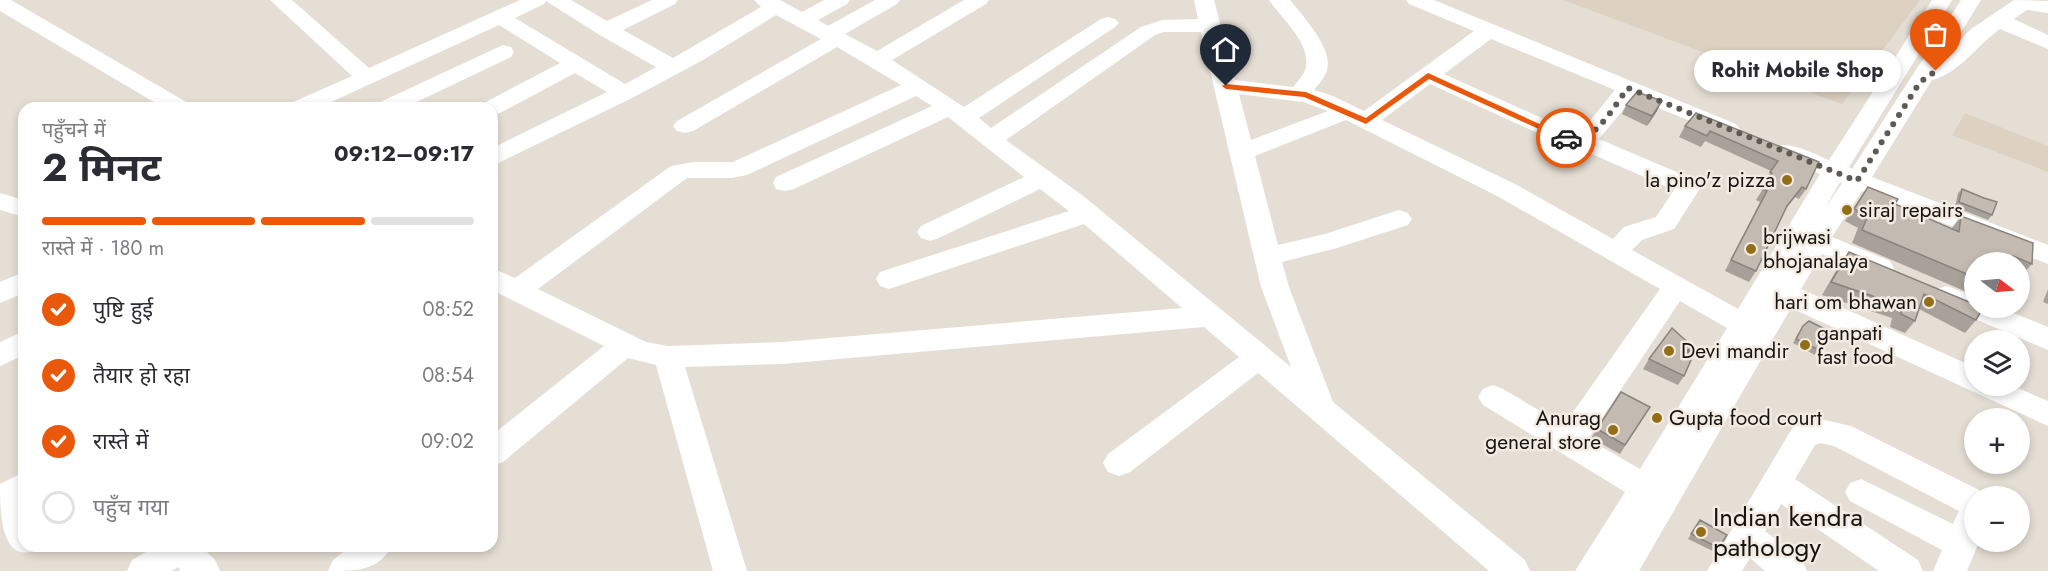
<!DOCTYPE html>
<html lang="hi">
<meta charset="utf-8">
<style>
body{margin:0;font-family:Jost,"Noto Sans Devanagari",sans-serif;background:#f2f2f3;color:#2b2b33;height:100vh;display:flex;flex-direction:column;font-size:22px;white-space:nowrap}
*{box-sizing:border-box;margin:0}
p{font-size:20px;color:#7c7c81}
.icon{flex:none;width:33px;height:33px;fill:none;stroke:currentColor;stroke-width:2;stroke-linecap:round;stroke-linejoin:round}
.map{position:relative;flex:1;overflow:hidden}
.side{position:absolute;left:18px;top:102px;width:480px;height:450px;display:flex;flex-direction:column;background:#fff;border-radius:18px;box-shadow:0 3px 9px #0003}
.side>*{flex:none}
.needle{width:39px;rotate:106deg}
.tools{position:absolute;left:1964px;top:252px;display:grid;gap:12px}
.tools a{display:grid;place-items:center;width:66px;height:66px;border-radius:50%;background:#fff;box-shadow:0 3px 9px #0003;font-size:30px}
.pin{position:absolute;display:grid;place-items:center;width:51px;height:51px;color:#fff;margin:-62px -26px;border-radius:50% 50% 50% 0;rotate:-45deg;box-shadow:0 0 6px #0007}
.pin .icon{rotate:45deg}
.courier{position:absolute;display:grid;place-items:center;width:60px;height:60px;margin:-30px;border:4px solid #ea580c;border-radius:50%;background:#fff;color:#222;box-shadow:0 2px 8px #0007}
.bubble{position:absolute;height:42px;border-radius:21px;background:#fff;box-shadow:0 3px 9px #0003;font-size:20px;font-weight:700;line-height:42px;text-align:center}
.summary em{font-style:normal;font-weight:700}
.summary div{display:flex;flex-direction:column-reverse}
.summary{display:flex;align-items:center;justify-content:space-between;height:102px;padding:0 24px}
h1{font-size:39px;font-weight:700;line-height:45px}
.bar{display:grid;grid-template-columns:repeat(4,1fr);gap:9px 6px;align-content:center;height:72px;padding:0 24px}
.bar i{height:8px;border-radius:4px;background:#e1e1e2}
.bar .on{background:#ea580c}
.bar p{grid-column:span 4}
ol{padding:0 24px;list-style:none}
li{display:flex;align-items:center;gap:18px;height:66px}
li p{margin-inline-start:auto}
li .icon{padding:6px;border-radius:50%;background:#ea580c;color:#fff;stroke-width:4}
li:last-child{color:#7c7c81}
li i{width:33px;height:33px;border:3px solid #e1e1e2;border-radius:50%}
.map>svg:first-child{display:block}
</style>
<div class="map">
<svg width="2048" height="571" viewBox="0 0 2048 571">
<rect width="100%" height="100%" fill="#e5ded4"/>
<path fill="#ddd1c1" d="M 1563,0 L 1920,0 L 1842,104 Z
M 1965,113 L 2048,146 L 2048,172 L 1952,135 Z"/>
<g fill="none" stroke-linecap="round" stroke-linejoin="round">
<path fill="#fff" fill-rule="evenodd" d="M 0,0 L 11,0 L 188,103 L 191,108 L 164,108 L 0,11 Z
M 270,0 L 292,0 L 369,68 L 520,0 L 571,0 L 607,21 L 652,0 L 678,0 L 675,4 L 623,30 L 673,58 L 761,7 L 754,0 L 780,0 L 802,12 L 824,0 L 850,0 L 847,4 L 818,20 L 828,26 L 875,0 L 900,0 L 897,4 L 845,34 L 877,51 L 964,0 L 989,0 L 986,4 L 892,60 L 964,107 L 1101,19 L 1108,17 L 1115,19 L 1119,23 L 1115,27 L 979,118 L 991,128 L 1141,27 L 1162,20 L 1198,19 L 1194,0 L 1214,0 L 1235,80 L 1293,87 C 1298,81 1305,74 1306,66 C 1310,42 1281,18 1269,0 L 1290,0 C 1302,15 1334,49 1327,70 C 1325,77 1319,84 1314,90 L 1333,96 L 1364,111 L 1474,31 L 1409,4 L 1406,0 L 1434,0 L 1736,124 L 1740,129 L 1736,134 L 1728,136 L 1633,98 L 1599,139 L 1698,181 L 1701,187 L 1674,229 L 1642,240 L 1632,250 L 1738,309 L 1820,174 L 1776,156 L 1772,151 L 1776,146 C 1793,141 1813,154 1829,160 L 1932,0 L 1952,0 L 1849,167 L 1852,169 L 1961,0 L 1981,0 L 1950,50 L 1971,29 L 2014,0 L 2048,1 L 2048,13 L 2027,10 L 2014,19 L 2048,35 L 2048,49 L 2000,29 C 1978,44 1960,73 1932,80 L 1872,177 L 2048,245 L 2048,264 L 1862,191 L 1832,237 L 1890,261 L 1894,268 L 1890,275 C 1869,281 1841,262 1822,254 L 1801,289 L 1974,367 L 1974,386 L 2013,386 L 2048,401 L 2048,426 L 1791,308 L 1639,571 L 1575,571 L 1625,492 L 1483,405 L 1478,397 L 1483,389 L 1493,385 L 1503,389 L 1564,425 L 1660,289 L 1499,197 L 1346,120 L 1255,156 L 1278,245 L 1325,234 L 1399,210 L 1408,213 L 1412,219 L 1408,225 L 1337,248 L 1282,262 L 1289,287 L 1333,402 L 1525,560 L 1530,571 L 1489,571 L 1258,373 L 1130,472 L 1119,476 L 1108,472 L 1103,463 L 1108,454 L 1239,357 L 1204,327 L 782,364 L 685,367 L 747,571 L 713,571 L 656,365 L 628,358 L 503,462 L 492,466 L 492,435 L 604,346 L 492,290 L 492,268 L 515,278 L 671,166 L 694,162 L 733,162 L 901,85 L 837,47 L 693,131 L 685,133 L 677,131 L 673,126 L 677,121 L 821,39 L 776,15 L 703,60 L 632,98 L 492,166 L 492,148 L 607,92 L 575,73 L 500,113 L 492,115 L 492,108 L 481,108 L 484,103 L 560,63 L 499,25 L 318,108 L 288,108 L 291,103 L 352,76 ZM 546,1 L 598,34 L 656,67 L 625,84 L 515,18 L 544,4 ZM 1164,32 L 1201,32 L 1261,287 L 1291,367 L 1082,195 L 1006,140 L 1155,35 ZM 1491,39 L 1615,90 L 1589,122 L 1575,133 L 1444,74 ZM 1430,84 L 1566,146 L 1578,148 L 1674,190 L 1656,217 L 1624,227 L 1613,239 L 1517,185 L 1382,120 ZM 1239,94 L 1303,102 L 1328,111 L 1251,140 ZM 916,96 L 932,106 L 776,177 L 773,183 L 776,189 L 785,191 L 794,189 L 948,117 L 1024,177 L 921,226 L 917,232 L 921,238 L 930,241 L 939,238 L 1040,189 L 1069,211 L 880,272 L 876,279 L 880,286 L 889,289 L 1084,224 L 1182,308 L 782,342 L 668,346 L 646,342 L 538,289 L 687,178 L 731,178 L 747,175 ZM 1840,182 L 1842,183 L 1824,210 ZM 1680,301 L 1727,328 L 1640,469 L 1588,439 Z
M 503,45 L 511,47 L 514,52 L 511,57 L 404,108 L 375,108 L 378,103 Z
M 0,193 L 24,200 L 24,217 L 0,210 Z
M 24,272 L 24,293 L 0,303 L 0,282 Z
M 1947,286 L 1974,296 L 1974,308 L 2001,308 L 2048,327 L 2048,350 L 1937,303 L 1933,296 L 1937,289 Z
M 24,331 L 24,355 L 0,366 L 0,342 Z
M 1820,419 L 1851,426 L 1985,493 L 1987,496 L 1974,496 L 1974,542 L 1979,542 L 1967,571 L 1933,571 L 1942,550 L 1850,501 L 1845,492 L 1850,483 L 1861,479 L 1953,524 L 1959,511 L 1834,446 L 1820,443 L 1815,445 L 1795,479 L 1918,560 L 1923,571 L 1879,571 L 1781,504 L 1765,531 L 1802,560 L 1807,571 L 1765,571 L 1750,558 L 1742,571 L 1707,571 L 1793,427 Z
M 24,472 L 24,501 L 18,506 L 24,514 L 24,546 L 38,546 L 36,550 C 0,565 0,509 0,484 Z
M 156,546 L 201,546 L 215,560 L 220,571 L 180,571 L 178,567 L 172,571 L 127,571 L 132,560 Z
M 351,546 L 392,546 C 378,571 357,571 328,571 L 333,560 Z"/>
</g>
<path fill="#a8a199" d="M 1626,105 L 1657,111 L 1647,126 L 1622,114 Z
M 1696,113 L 1819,162 L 1806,189 L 1799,199 L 1795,197 L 1785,210 L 1756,271 L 1749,282 L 1725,271 L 1760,202 L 1756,200 L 1766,184 L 1763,183 L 1771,171 L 1705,141 L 1701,147 L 1679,137 L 1685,126 Z
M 1868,187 L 1895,204 L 1951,229 L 1961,216 L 2032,264 L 2021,276 L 2019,276 L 2019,262 L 1974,262 L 1974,295 L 1852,243 L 1858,228 L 1845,221 Z
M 1962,189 L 1992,215 L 1988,220 L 1955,207 L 1958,193 Z
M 1849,252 L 1976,320 L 1965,333 L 1919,309 L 1915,321 L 1905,333 L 1890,327 L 1892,318 L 1822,295 L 1840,264 Z
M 2048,289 L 2048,304 L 2043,302 Z
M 1803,326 L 1828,337 L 1821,343 L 1819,350 L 1815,355 L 1793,343 Z
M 1693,347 L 1686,357 L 1684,376 L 1678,385 L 1643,369 L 1649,359 Z
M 1650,407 L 1620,454 L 1591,438 L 1597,429 Z
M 1700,520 L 1719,548 L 1715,552 L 1688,539 Z"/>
<path fill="#88837d" d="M 1662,101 L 1657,111 L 1647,126 L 1652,116 Z
M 1693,347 L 1687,356 L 1675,363 L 1681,354 Z"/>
<path fill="#c3bbb2" stroke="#88837d" stroke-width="1.5" d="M 1637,92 L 1662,101 L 1652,116 L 1626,105 Z
M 1696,113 L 1819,162 L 1806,189 L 1802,187 L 1787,206 L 1756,271 L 1731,260 L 1767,191 L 1762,189 L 1772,173 L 1770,172 L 1778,161 L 1710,131 L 1707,136 L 1685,126 Z
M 1868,187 L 1898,199 L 1895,204 L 1959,232 L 1961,216 L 2033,243 L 2032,264 L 2013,256 L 2012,262 L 1974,262 L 1974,277 L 1862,230 L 1868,215 L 1854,209 Z
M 1962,189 L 1984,198 L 1997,202 L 1992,215 L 1959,202 Z
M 1849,252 L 1974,304 L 1974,308 L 1983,308 L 1976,320 L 1924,294 L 1915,321 L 1901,314 L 1902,306 L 1831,282 Z
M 1809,321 L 1831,332 L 1822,342 L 1819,350 L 1796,339 L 1803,326 Z
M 1672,328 L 1693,347 L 1681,354 L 1691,360 L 1684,376 L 1649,359 Z
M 1621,392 L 1650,407 L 1625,445 L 1597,429 Z
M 1700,520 L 1727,535 L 1719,548 L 1691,534 Z"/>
<path fill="#ea580c" d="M 1428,73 L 1570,138 L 1563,140 L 1429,79 L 1366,124 L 1304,97 L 1226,89 L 1222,86 L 1226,84 L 1306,92 L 1366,118 Z"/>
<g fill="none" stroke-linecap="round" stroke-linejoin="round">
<path stroke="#5e5b55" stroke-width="6" stroke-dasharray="0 10.8" d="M 1566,138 C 1593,147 1613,107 1628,88 L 1857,181 L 1920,82 L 1936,71"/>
</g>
<g fill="#926f16" stroke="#f3ebe1" stroke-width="2">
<circle cx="1787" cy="180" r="6"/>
<circle cx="1847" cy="210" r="6"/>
<circle cx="1751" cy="249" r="6"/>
<circle cx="1929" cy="302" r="6"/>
<circle cx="1805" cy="345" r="6"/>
<circle cx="1669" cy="351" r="6"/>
<circle cx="1657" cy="418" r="6"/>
<circle cx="1613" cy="430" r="6"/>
<circle cx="1701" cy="532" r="6"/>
</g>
<g text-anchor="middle" stroke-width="5" stroke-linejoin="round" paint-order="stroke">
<g font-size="21" fill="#161410" stroke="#f3ebe1" text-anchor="start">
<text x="1775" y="187" text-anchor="end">la pino'z pizza</text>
<text x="1859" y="217">siraj repairs</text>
<text x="1763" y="244">brijwasi<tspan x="1763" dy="24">bhojanalaya</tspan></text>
<text x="1917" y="309" text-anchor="end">hari om bhawan</text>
<text x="1817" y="340">ganpati<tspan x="1817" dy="24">fast food</tspan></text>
<text x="1681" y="358">Devi mandir</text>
<text x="1601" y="425" text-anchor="end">Anurag<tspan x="1601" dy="24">general store</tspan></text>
<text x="1669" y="425">Gupta food court</text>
</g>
<g font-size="26" fill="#161410" stroke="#f3ebe1" text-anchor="start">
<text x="1713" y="526">Indian kendra<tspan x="1713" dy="30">pathology</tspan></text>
</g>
</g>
</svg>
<div class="tools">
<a><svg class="needle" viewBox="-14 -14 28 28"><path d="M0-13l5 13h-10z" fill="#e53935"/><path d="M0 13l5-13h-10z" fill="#7c7c81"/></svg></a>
<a><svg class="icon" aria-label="layers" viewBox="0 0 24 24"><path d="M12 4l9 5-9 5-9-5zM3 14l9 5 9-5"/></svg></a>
<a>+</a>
<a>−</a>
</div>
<div class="pin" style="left:1936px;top:71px;background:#ea580c"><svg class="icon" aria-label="bag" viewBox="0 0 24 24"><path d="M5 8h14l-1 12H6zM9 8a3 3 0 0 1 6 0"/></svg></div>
<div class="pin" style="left:1226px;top:86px;background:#1f2937"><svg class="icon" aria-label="home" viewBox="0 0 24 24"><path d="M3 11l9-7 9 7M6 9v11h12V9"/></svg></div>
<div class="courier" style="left:1566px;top:138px"><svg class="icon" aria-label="car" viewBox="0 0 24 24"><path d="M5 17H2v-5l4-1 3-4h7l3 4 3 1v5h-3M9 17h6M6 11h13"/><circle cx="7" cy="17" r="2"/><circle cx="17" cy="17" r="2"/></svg></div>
<div class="bubble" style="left:1694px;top:50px;width:207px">Rohit Mobile Shop</div>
<section class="side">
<div class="summary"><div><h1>2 मिनट</h1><p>पहुँचने में</p></div><em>09:12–09:17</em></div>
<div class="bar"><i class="on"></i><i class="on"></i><i class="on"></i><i></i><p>रास्ते में · 180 m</p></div>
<ol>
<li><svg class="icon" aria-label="check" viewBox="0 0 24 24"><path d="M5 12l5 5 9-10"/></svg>पुष्टि हुई<p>08:52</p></li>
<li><svg class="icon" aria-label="check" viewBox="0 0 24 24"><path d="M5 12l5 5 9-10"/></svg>तैयार हो रहा<p>08:54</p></li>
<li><svg class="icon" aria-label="check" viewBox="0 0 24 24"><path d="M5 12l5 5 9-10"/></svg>रास्ते में<p>09:02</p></li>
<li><i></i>पहुँच गया</li>
</ol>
</section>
</div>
